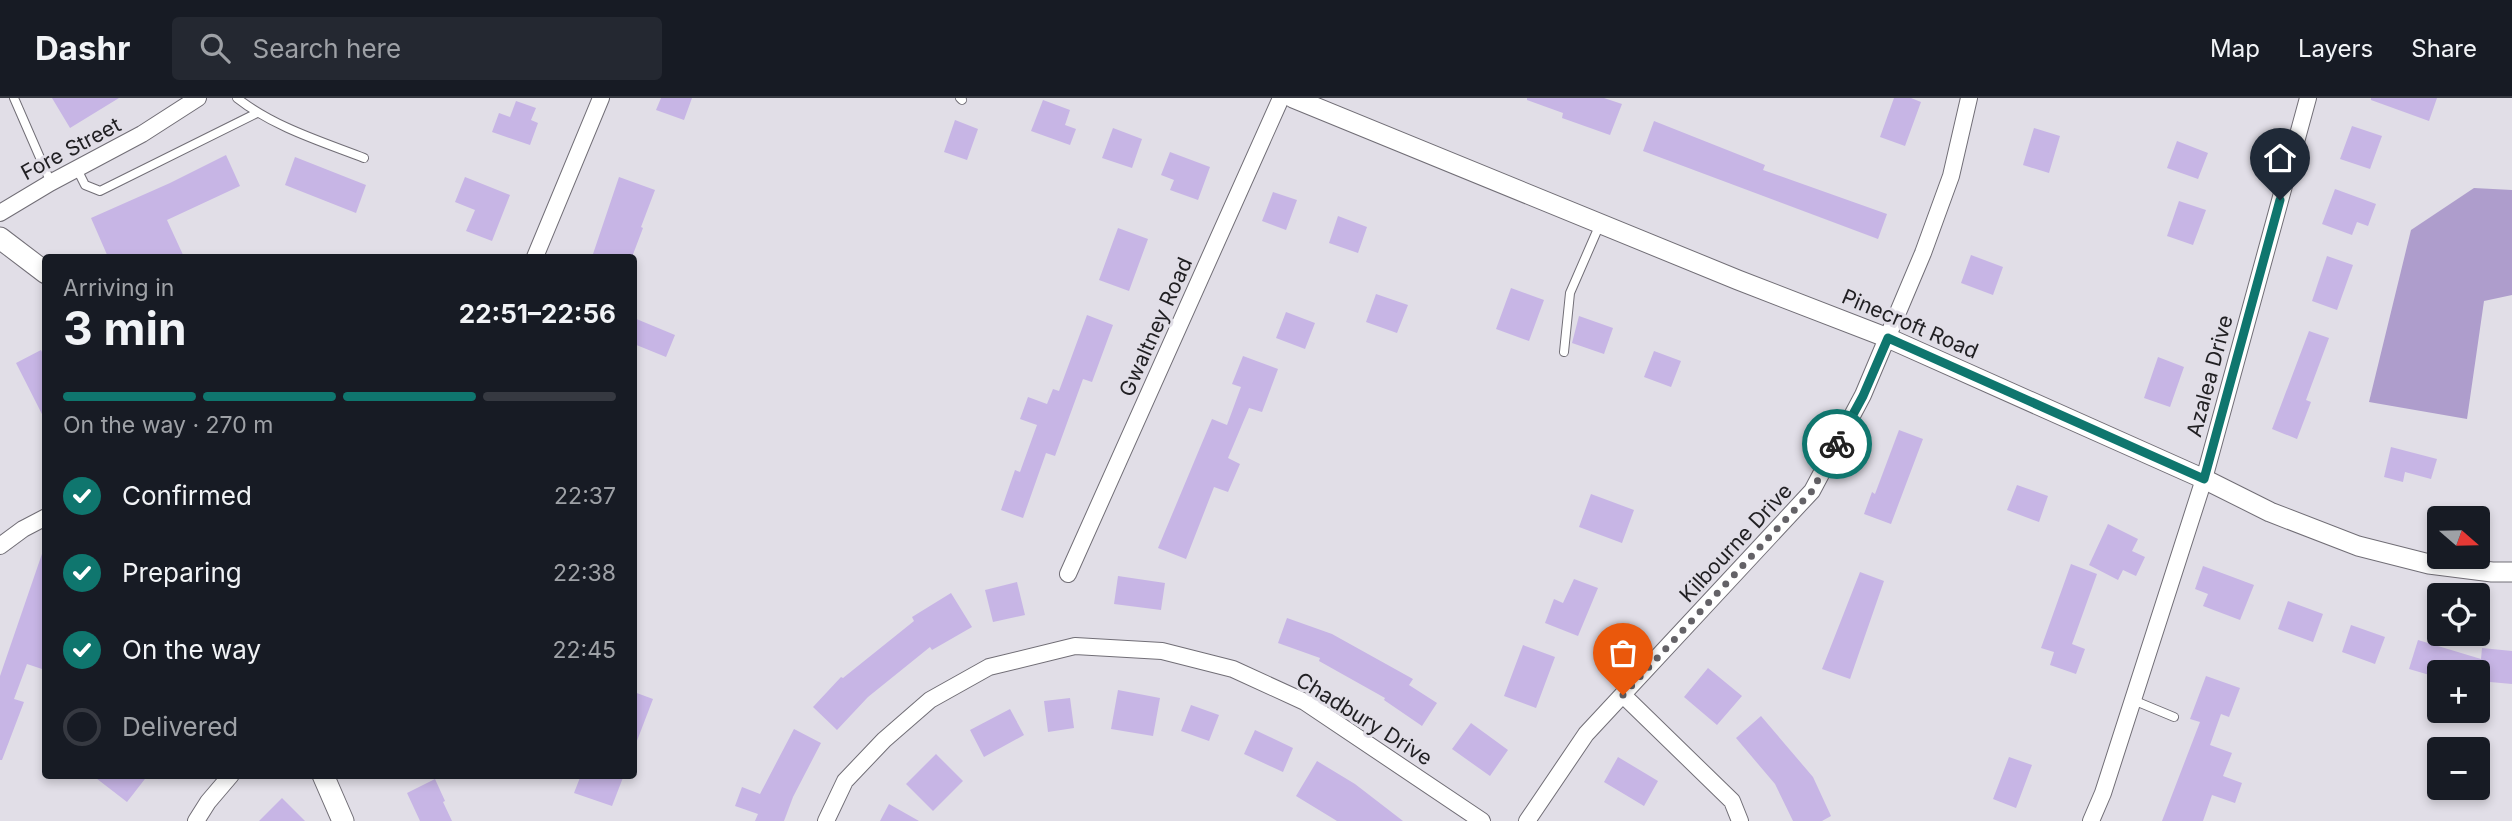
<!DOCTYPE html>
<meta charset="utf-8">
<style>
body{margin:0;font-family:Inter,sans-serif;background:#242831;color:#f1f3f6;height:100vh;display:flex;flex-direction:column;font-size:26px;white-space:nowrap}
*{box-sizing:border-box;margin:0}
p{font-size:23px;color:#9ea1a6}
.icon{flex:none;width:38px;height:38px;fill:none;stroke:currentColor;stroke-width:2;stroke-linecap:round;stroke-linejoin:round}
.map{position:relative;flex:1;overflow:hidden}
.side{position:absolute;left:42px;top:156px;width:595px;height:525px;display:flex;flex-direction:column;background:#171b24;border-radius:7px;box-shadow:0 4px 10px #0003}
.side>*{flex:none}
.needle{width:46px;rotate:110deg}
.controls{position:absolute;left:2427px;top:408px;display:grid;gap:14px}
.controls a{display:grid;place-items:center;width:63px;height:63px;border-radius:7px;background:#171b24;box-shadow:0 4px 10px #0003;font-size:35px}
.pin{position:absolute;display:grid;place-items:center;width:60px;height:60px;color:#fff;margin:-72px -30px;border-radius:50% 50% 50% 0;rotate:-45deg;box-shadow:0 0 7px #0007}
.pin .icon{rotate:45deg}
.courier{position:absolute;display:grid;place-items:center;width:70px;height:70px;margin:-35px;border:5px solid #0f766e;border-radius:50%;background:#fff;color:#222;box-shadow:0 2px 9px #0007}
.head em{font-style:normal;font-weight:700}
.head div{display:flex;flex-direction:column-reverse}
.head{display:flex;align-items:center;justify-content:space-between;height:119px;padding:0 21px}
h1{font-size:46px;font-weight:700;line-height:52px}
.bar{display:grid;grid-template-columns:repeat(4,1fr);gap:10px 7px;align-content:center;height:84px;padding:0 21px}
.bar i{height:9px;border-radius:5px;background:#363941}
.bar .selected{background:#0f766e}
.bar p{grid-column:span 4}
ol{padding:0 21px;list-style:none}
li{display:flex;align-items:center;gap:21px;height:77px}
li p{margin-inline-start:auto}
li .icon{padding:7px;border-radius:50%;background:#0f766e;color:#fff;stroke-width:4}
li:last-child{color:#9ea1a6}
li i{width:38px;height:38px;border:4px solid #363941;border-radius:50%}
header{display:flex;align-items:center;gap:42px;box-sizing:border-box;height:98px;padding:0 35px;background:#171b24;border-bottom:2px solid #363941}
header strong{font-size:33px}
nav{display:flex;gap:38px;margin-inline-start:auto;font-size:24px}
.search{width:490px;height:63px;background:#242831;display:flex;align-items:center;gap:18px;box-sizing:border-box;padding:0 24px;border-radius:7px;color:#9ea1a6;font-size:26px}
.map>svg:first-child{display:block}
</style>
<header>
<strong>Dashr</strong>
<div class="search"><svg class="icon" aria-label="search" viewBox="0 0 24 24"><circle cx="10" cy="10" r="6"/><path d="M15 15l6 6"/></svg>Search here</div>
<nav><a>Map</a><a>Layers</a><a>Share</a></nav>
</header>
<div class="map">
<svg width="2512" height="723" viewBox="0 0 2512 723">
<rect width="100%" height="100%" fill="#e1dee7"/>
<path fill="#ae9dcc" d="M 2474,90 L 2512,92 L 2512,197 L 2484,203 L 2467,321 L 2369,304 L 2411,132 Z"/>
<path fill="#c7b5e5" d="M 52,0 L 119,0 L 70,30 Z
M 661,0 L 692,0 L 684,22 L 656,12 Z
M 1527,0 L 1604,0 L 1622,6 L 1610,37 L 1562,20 L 1563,15 L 1527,2 Z
M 1894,0 L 1911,0 L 1921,4 L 1905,48 L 1880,39 Z
M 2371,0 L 2437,0 L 2429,23 L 2371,2 Z
M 1043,2 L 1070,12 L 1065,27 L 1076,31 L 1070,47 L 1031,33 Z
M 516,3 L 536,10 L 531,22 L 538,25 L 530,47 L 492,34 L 499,15 L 510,19 Z
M 955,22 L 978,31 L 967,62 L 944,54 Z
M 1654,23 L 1765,67 L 1763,72 L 1887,116 L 1878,141 L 1643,53 Z
M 2352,28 L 2382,38 L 2370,71 L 2340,61 Z
M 1113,30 L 1142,41 L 1132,70 L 1102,60 Z
M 2034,30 L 2060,38 L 2049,75 L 2023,67 Z
M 2177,43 L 2208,55 L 2198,81 L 2167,70 Z
M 1170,54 L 1210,69 L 1198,102 L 1170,92 L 1174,82 L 1161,77 Z
M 226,57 L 240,88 L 167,122 L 184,159 L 108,159 L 91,120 L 170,85 Z
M 295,59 L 366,87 L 356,115 L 285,87 Z
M 465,79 L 510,97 L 492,143 L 466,133 L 475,112 L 455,104 Z
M 619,79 L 655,92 L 641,129 L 643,130 L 632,159 L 592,159 Z
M 2335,91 L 2376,106 L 2368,128 L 2357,124 L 2352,137 L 2322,126 Z
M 1273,94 L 1297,102 L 1286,132 L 1262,123 Z
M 2179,103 L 2206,112 L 2193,147 L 2167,138 Z
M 1338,118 L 1367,129 L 1358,155 L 1329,145 Z
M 1118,130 L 1148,141 L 1129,193 L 1099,182 Z
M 1971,157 L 2003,169 L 1993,197 L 1961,185 Z
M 2327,158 L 2353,167 L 2337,212 L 2312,203 Z
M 1511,190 L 1544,202 L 1529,243 L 1496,231 Z
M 1376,196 L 1408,207 L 1397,235 L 1366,224 Z
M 1286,214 L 1315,225 L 1305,251 L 1276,240 Z
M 1087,217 L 1113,227 L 1092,284 L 1083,281 L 1055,358 L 1046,355 L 1023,420 L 1001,412 L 1015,372 L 1020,374 L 1037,327 L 1020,321 L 1028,299 L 1047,306 L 1053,291 L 1059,293 Z
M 1579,218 L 1613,230 L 1604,256 L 1572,245 Z
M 634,220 L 675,237 L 666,259 L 634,246 Z
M 2309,233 L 2329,240 L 2306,302 L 2311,304 L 2297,341 L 2272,331 Z
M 41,252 L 46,262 L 46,324 L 16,265 Z
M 1654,253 L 1681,263 L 1671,289 L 1644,279 Z
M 1243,258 L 1278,271 L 1262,314 L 1249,310 L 1228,360 L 1240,366 L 1228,394 L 1214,389 L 1186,461 L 1158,450 L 1212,321 L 1227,327 L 1241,289 L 1232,286 Z
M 2158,259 L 2184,269 L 2170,309 L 2144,300 Z
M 1899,332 L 1923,341 L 1891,426 L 1864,416 L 1872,394 L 1875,396 Z
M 2391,349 L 2437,361 L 2431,381 L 2405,374 L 2403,384 L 2384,379 Z
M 2017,387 L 2048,398 L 2039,424 L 2007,412 Z
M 1591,396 L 1634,412 L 1622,445 L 1579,429 Z
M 2108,426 L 2138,441 L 2132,453 L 2145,459 L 2136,478 L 2123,472 L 2118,482 L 2089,467 Z
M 44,450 L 46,451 L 46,563 L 42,571 L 27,566 L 14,601 L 24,604 L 2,662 L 0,662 L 0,578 Z
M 2071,466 L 2097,476 L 2072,546 L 2085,551 L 2076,576 L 2050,567 L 2054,554 L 2041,550 Z
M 2203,468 L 2254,487 L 2240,522 L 2203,508 L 2208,496 L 2195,491 Z
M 1860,474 L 1884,483 L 1850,581 L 1822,571 Z
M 1118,478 L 1165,485 L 1161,512 L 1114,506 Z
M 1574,481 L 1598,490 L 1578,538 L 1545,525 L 1554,501 L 1563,505 Z
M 1017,484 L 1025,517 L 993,524 L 985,492 Z
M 951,495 L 972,529 L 932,552 L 930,549 L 868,599 L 837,632 L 813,609 L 841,579 L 843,580 L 914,523 L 912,519 Z
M 2288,503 L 2323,516 L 2313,544 L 2278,531 Z
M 1287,520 L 1332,536 L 1413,581 L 1409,587 L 1437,605 L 1422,628 L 1384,602 L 1385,600 L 1319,563 L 1320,560 L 1278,545 Z
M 2351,527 L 2385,539 L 2375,566 L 2342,554 Z
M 2418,542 L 2481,561 L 2482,550 L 2512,553 L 2512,586 L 2479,583 L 2480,574 L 2440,574 L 2440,580 L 2409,571 Z
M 1523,547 L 1555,559 L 1536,610 L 1504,598 Z
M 1708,570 L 1742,598 L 1717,627 L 1684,599 Z
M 2206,578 L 2240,590 L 2229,619 L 2221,616 L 2210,647 L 2232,655 L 2223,678 L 2242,685 L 2235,705 L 2212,697 L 2203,723 L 2162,723 L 2200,624 L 2190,621 Z
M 1118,592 L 1160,600 L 1153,638 L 1111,631 Z
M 634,594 L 653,601 L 635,648 L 634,648 Z
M 1070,600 L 1074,630 L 1048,634 L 1044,603 Z
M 1191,607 L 1219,617 L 1209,643 L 1181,633 Z
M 1010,611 L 1024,637 L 984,659 L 970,632 Z
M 1761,618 L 1813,679 L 1831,718 L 1822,723 L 1793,723 L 1775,686 L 1736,640 Z
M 1471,625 L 1508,652 L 1490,678 L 1452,651 Z
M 794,631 L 821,645 L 793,699 L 784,723 L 755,723 L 758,716 L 735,708 L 742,689 L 760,696 Z
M 1255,632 L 1293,650 L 1283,674 L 1244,656 Z
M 936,656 L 963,683 L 933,713 L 906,686 Z
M 1618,659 L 1658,683 L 1644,708 L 1604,684 Z
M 2009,659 L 2032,667 L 2016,710 L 1993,701 Z
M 1317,663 L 1355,686 L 1403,723 L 1337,723 L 1296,698 Z
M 92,677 L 148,677 L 127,704 Z
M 581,677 L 624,677 L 612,708 L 574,695 Z
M 435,681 L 445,703 L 443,704 L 452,723 L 420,723 L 407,695 Z
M 282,700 L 305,723 L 259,723 Z
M 889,706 L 919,723 L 880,723 Z"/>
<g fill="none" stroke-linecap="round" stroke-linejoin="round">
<g stroke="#716e76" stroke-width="10">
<path id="service" d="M 14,0 L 51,85
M 237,0 C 274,29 320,43 364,60
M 960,0 L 962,2
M 77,71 L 85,87 L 100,93 L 257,15
M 1564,254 L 1570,195 L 1600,126
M 2133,602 L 2174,619"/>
</g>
<g stroke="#716e76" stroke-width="18">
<path id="minor" d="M 0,115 L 50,85 L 142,36 L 198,0
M 535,159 L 601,0
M 0,448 L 23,431 L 46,419
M 1068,476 L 1281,0
M 1623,597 L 1732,703 L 1740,723
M 196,723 L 208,704 L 231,677
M 826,723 L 845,683 L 884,642 L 930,602 L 989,569 L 1075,548 L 1162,553 L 1233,571 L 1305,604 L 1482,723
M 1527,723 L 1586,636 L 1812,393 L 1863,297 L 1923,155 L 1951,78 L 1969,0
M 2091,723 L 2103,695 L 2204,381 L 2308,0"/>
</g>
<g stroke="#716e76" stroke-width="21">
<path id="tertiary" d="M 1293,0 L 1738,182 L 1888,240 L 2204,381 L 2270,414 L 2358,448 L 2429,466 L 2492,474 L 2512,474"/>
</g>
<g stroke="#716e76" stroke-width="23">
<path id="secondary" d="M 0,140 L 46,175
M 323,677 L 343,723"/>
</g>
<use href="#service" stroke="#fff" stroke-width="8"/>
<use href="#minor" stroke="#fff" stroke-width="16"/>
<use href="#tertiary" stroke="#fff" stroke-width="19"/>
<use href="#secondary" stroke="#fff" stroke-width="21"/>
</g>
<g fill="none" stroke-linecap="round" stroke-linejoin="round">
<path stroke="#646267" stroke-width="7" stroke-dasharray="0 12.6" d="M 1623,597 L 1812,393 L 1837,346"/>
<path stroke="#0f766e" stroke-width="9" d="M 1837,346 L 1863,298 L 1888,240 L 2204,381 L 2280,102"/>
</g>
<g text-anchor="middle" stroke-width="6" stroke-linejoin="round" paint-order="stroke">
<g font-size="21" fill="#201f22" stroke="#e1dee7">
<text transform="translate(71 51) rotate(-28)" y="7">Fore Street</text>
<text transform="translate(1910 226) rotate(23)" y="7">Pinecroft Road</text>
<text transform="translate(1156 229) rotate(-66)" y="7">Gwaltney Road</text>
<text transform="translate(2210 278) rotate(-75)" y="7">Azalea Drive</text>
<text transform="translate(1736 445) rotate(-47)" y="7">Kilbourne Drive</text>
<text transform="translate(1364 621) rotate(32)" y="7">Chadbury Drive</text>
</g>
</g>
</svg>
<div class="controls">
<a><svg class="needle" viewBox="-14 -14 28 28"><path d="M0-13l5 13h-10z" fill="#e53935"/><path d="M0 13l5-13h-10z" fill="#9ea1a6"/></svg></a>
<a><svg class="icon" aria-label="locate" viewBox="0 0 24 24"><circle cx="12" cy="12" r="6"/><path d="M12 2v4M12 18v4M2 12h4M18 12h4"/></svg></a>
<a>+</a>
<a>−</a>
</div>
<div class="pin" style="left:1623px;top:597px;background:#ea580c"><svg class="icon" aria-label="bag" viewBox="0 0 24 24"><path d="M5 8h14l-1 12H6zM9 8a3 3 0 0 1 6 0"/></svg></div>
<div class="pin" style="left:2280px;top:102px;background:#1f2937"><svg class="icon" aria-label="home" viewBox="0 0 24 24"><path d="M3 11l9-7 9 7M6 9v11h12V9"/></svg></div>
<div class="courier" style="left:1837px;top:346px"><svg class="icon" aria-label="bike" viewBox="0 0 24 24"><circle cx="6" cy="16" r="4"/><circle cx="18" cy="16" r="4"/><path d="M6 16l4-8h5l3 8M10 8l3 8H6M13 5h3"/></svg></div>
<section class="side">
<div class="head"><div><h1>3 min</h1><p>Arriving in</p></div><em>22:51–22:56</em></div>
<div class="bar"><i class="selected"></i><i class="selected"></i><i class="selected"></i><i></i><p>On the way · 270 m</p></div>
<ol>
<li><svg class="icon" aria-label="check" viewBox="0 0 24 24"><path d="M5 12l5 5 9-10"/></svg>Confirmed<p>22:37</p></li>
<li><svg class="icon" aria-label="check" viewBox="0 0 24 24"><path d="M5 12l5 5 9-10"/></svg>Preparing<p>22:38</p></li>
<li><svg class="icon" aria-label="check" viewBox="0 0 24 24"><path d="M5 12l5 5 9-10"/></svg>On the way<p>22:45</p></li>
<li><i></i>Delivered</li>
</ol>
</section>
</div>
